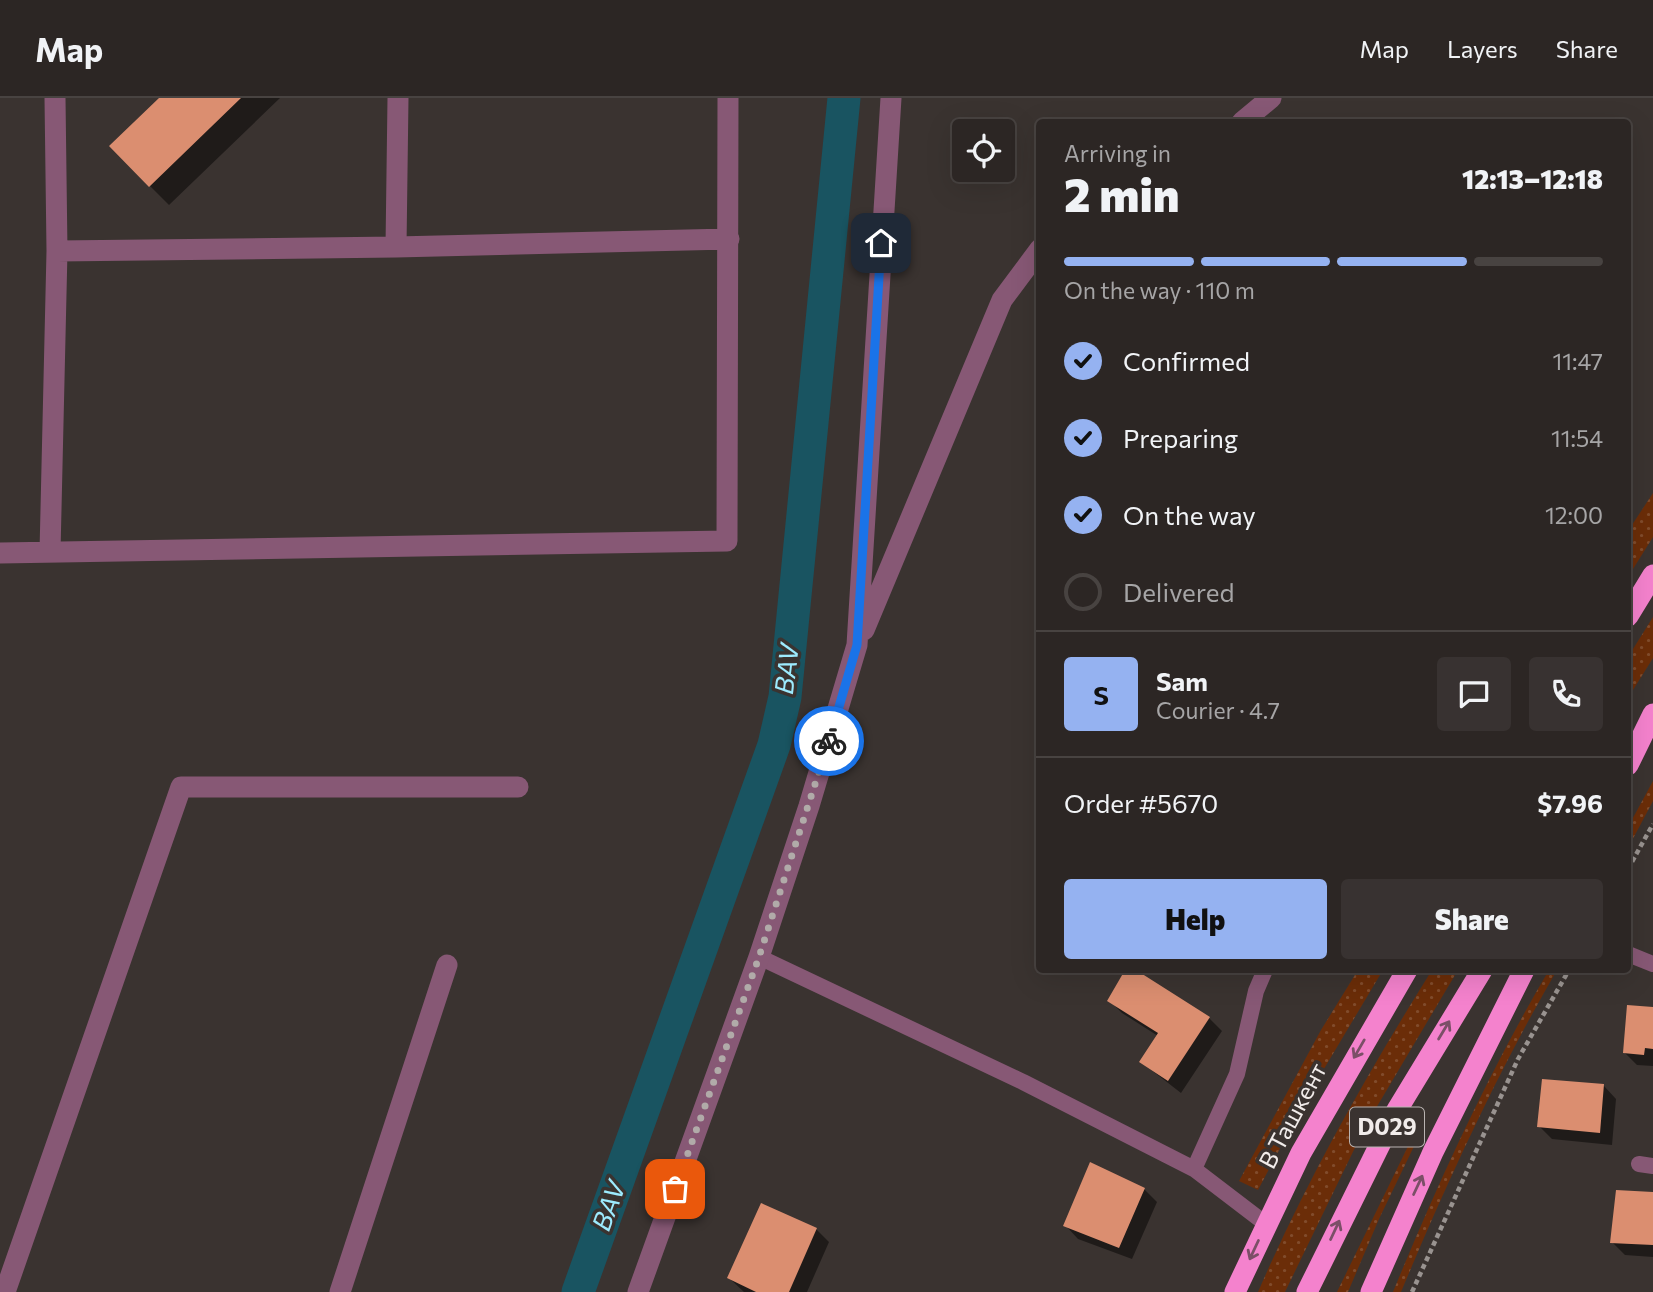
<!DOCTYPE html>
<meta charset="utf-8">
<style>
body{margin:0;font-family:Commissioner,sans-serif;background:#383231;color:#f1f3f6;height:100vh;display:flex;flex-direction:column;font-size:26px;white-space:nowrap}
*{box-sizing:border-box;margin:0}
p{font-size:23px;color:#a6a5a6}
.icon{flex:none;width:38px;height:38px;fill:none;stroke:currentColor;stroke-width:2;stroke-linecap:round;stroke-linejoin:round}
.map{position:relative;flex:1;overflow:hidden}
.sheet{position:absolute;left:1036px;top:21px;width:595px;height:854px;display:flex;flex-direction:column;background:#2c2624;border-radius:7px;box-shadow:0 7px 28px #0002,0 0 0 2px #484341}
.sheet>*{flex:none}
.tools{position:absolute;left:952px;top:21px;display:grid;gap:14px}
.tools a{display:grid;place-items:center;width:63px;height:63px;border-radius:7px;background:#2c2624;box-shadow:0 7px 28px #0002,0 0 0 2px #484341;font-size:35px}
.pin{position:absolute;display:grid;place-items:center;width:60px;height:60px;color:#fff;margin:-30px;border-radius:14px;box-shadow:0 4px 10px #0006}
.courier{position:absolute;display:grid;place-items:center;width:70px;height:70px;margin:-35px;border:5px solid #1a73e8;border-radius:50%;background:#fff;color:#222;box-shadow:0 2px 9px #0007}
.headline em{font-style:normal;font-weight:800}
.headline div{display:flex;flex-direction:column-reverse}
.headline{display:flex;align-items:center;justify-content:space-between;height:119px;padding:0 28px}
h1{font-size:46px;font-weight:800;line-height:52px}
.bar{display:grid;grid-template-columns:repeat(4,1fr);gap:10px 7px;align-content:center;height:84px;padding:0 28px}
.bar i{height:9px;border-radius:5px;background:#484341}
.bar .selected{background:#95b2f1}
.bar p{grid-column:span 4}
.line{display:flex;align-items:center;gap:18px;padding:0 28px;border-top:2px solid #484341}
.line div{flex:1}
.round{display:grid;place-items:center;flex:none;width:74px;height:74px;border-radius:7px;background:#383231}
ol{padding:0 28px;list-style:none}
li{display:flex;align-items:center;gap:21px;height:77px}
li p{margin-inline-start:auto}
li .icon{padding:7px;border-radius:50%;background:#95b2f1;color:#111;stroke-width:4}
li:last-child{color:#a6a5a6}
li i{width:38px;height:38px;border:4px solid #484341;border-radius:50%}
.primary-button{display:flex;gap:14px;margin-top:auto;padding:14px 28px}
.primary-button a{flex:1;height:80px;border-radius:7px;background:#95b2f1;color:#111;font-size:28px;font-weight:800;line-height:80px;text-align:center}
.primary-button a+a{background:#383231;color:#f1f3f6}
header{display:flex;align-items:center;gap:42px;box-sizing:border-box;height:98px;padding:0 35px;background:#2c2624;border-bottom:2px solid #484341}
header strong{font-size:33px}
nav{display:flex;gap:38px;margin-inline-start:auto;font-size:24px}
.map>svg:first-child{display:block}
</style>
<header>
<strong>Map</strong>
<nav><a>Map</a><a>Layers</a><a>Share</a></nav>
</header>
<div class="map">
<svg width="1653" height="1194" viewBox="0 0 1653 1194">
<defs>
<pattern id="grass-dots" width="8" height="8" patternUnits="userSpaceOnUse" patternTransform="scale(1.75)"><rect width="8" height="8" fill="#6b2d08"/><path d="M2 2h.1M6 6h.1" fill="none" stroke="#814c2c" stroke-width="1.8" stroke-linecap="round"/></pattern>
</defs>
<rect width="100%" height="100%" fill="#3a3330"/>
<path fill="url(#grass-dots)" d="M 1653,395 L 1653,439 L 1628,479 L 1628,433 Z
M 1653,519 L 1653,560 L 1628,600 L 1628,559 Z
M 1653,683 L 1653,703 L 1628,750 L 1628,729 Z
M 1358,872 L 1383,872 L 1306,1001 L 1258,1092 L 1239,1083 L 1321,932 Z
M 1432,872 L 1458,872 L 1366,1027 L 1285,1194 L 1258,1194 C 1307,1081 1367,976 1432,872 Z
M 1549,872 L 1557,872 C 1497,975 1447,1084 1401,1194 L 1393,1194 C 1438,1084 1489,974 1549,872 Z
M 1412,1040 L 1417,1042 L 1379,1121 L 1348,1194 L 1337,1194 Z"/>
<path fill="#0007" d="M 161,0 L 280,0 L 169,107 L 150,88 Z
M 1127,872 L 1133,872 L 1209,920 L 1222,933 L 1181,995 L 1141,964 L 1158,938 L 1122,915 L 1109,902 Z
M 1653,911 L 1653,968 L 1637,967 L 1624,954 Z
M 1604,988 L 1616,1001 L 1612,1047 L 1552,1041 L 1539,1028 Z
M 1144,1091 L 1157,1104 L 1132,1161 L 1078,1141 L 1066,1128 Z
M 1653,1096 L 1653,1159 L 1625,1157 L 1612,1144 Z
M 762,1107 L 816,1131 L 829,1144 L 807,1194 L 744,1194 L 729,1180 Z"/>
<g fill="none" stroke-linecap="round" stroke-linejoin="round">
<path stroke="#195461" stroke-width="33" d="M 578,1194 L 774,647 L 785,599 L 844,0"/>
</g>
<path fill="#db8e70" d="M 159,0 L 241,0 L 149,89 L 109,48 Z
M 1125,872 L 1136,872 L 1210,919 L 1168,983 L 1139,964 L 1158,935 L 1107,903 Z
M 1627,907 L 1653,909 L 1653,951 L 1645,950 L 1644,957 L 1623,955 Z
M 1542,981 L 1604,986 L 1600,1035 L 1537,1029 Z
M 1090,1064 L 1145,1090 L 1119,1150 L 1063,1128 Z
M 1616,1092 L 1653,1094 L 1653,1147 L 1610,1145 Z
M 761,1105 L 817,1130 L 789,1194 L 756,1194 L 727,1180 Z"/>
<g fill="none" stroke-linecap="round" stroke-linejoin="round">
<path stroke="#999390" stroke-width="4.5" stroke-dasharray="5 3.5" stroke-linecap="butt" d="M 1628,771 L 1653,726
M 1412,1194 L 1518,961 L 1569,872"/>
<path stroke="#875875" stroke-width="16" d="M 1628,856 L 1653,866
M 759,859 L 1023,984 L 1194,1071 L 1266,1126
M 1639,1066 L 1653,1068
M 1194,1071 L 1237,976 L 1256,893 L 1265,872"/>
<path stroke="#875875" stroke-width="21" d="M 1242,24 L 1271,0
M 396,149 L 398,0
M 57,153 L 396,149 L 729,141
M 50,454 L 57,153 L 55,0
M 0,455 L 727,443 L 728,0
M 864,532 L 1002,202 L 1040,151
M 5,1194 L 181,689 L 518,689
M 340,1194 L 447,867
M 638,1194 L 759,859 L 809,708 L 857,547 L 891,0"/>
<path stroke="#f482cd" stroke-width="21" d="M 1628,518 L 1653,477
M 1628,667 L 1653,616
M 1235,1194 L 1301,1055 L 1407,872
M 1307,1194 L 1397,1012 L 1482,872
M 1371,1194 L 1433,1054 L 1524,872"/>
</g>
<defs><path id="oneway-shaft" d="M-6 0H5M1.5-3L5.5 0L1.5 3" fill="none" stroke-width="1.6" stroke-linecap="round" stroke-linejoin="round" transform="scale(1.75)"/></defs>
<g stroke="#7b4f67">
<use href="#oneway-shaft" transform="translate(1444 932) rotate(-59)"/>
<use href="#oneway-shaft" transform="translate(1359 951) rotate(120)"/>
<use href="#oneway-shaft" transform="translate(1418 1087) rotate(-65)"/>
<use href="#oneway-shaft" transform="translate(1335 1132) rotate(-65)"/>
<use href="#oneway-shaft" transform="translate(1254 1152) rotate(115)"/>
</g>
<g fill="none" stroke-linecap="round" stroke-linejoin="round">
<path stroke="#b1aba9" stroke-width="7" stroke-dasharray="0 12.6" d="M 675,1091 L 759,859 L 829,643"/>
<path stroke="#1a73e8" stroke-width="9" d="M 829,643 L 857,547 L 881,145"/>
</g>
<g text-anchor="middle" stroke-width="7" stroke-linejoin="round" paint-order="stroke">
<rect fill="#3a3330" stroke="#bab4b2" stroke-width="2" x="1350" y="1009.5" width="74" height="39" rx="5"/>
<g font-size="23" font-weight="bold" fill="#f1ecea">
<text x="1387" y="1037">D029</text>
</g>
<g font-size="24" fill="#f1ecea" stroke="#3a3330">
<text transform="translate(1293 1018) rotate(-62)" y="8">В Ташкент</text>
</g>
<g font-size="26" font-style="italic" fill="#9debfe" stroke="#3a3330">
<text transform="translate(787 571) rotate(-83)" y="9">BAV</text>
<text transform="translate(609 1108) rotate(-70)" y="9">BAV</text>
</g>
</g>
</svg>
<div class="tools">
<a><svg class="icon" aria-label="locate" viewBox="0 0 24 24"><circle cx="12" cy="12" r="6"/><path d="M12 2v4M12 18v4M2 12h4M18 12h4"/></svg></a>
</div>
<div class="pin" style="left:675px;top:1091px;background:#ea580c"><svg class="icon" aria-label="bag" viewBox="0 0 24 24"><path d="M5 8h14l-1 12H6zM9 8a3 3 0 0 1 6 0"/></svg></div>
<div class="pin" style="left:881px;top:145px;background:#1f2937"><svg class="icon" aria-label="home" viewBox="0 0 24 24"><path d="M3 11l9-7 9 7M6 9v11h12V9"/></svg></div>
<div class="courier" style="left:829px;top:643px"><svg class="icon" aria-label="bike" viewBox="0 0 24 24"><circle cx="6" cy="16" r="4"/><circle cx="18" cy="16" r="4"/><path d="M6 16l4-8h5l3 8M10 8l3 8H6M13 5h3"/></svg></div>
<section class="sheet">
<div class="headline"><div><h1>2 min</h1><p>Arriving in</p></div><em>12:13–12:18</em></div>
<div class="bar"><i class="selected"></i><i class="selected"></i><i class="selected"></i><i></i><p>On the way · 110 m</p></div>
<ol>
<li><svg class="icon" aria-label="check" viewBox="0 0 24 24"><path d="M5 12l5 5 9-10"/></svg>Confirmed<p>11:47</p></li>
<li><svg class="icon" aria-label="check" viewBox="0 0 24 24"><path d="M5 12l5 5 9-10"/></svg>Preparing<p>11:54</p></li>
<li><svg class="icon" aria-label="check" viewBox="0 0 24 24"><path d="M5 12l5 5 9-10"/></svg>On the way<p>12:00</p></li>
<li><i></i>Delivered</li>
</ol>
<div class="line" style="height:126px"><b class="round" style="background:#95b2f1;color:#111">S</b><div><b>Sam</b><p>Courier · 4.7</p></div><a class="round"><svg class="icon" aria-label="chat" viewBox="0 0 24 24"><path d="M4 5h16v11H9l-5 4z"/></svg></a><a class="round"><svg class="icon" aria-label="phone" viewBox="0 0 24 24"><path d="M5 4h4l2 5-3 2q2 4 5 5l2-3 5 2v4C11 20 4 13 5 4z"/></svg></a></div>
<div class="line" style="height:91px"><div>Order #5670</div><b>$7.96</b></div>
<div class="primary-button"><a>Help</a><a>Share</a></div>
</section>
</div>
